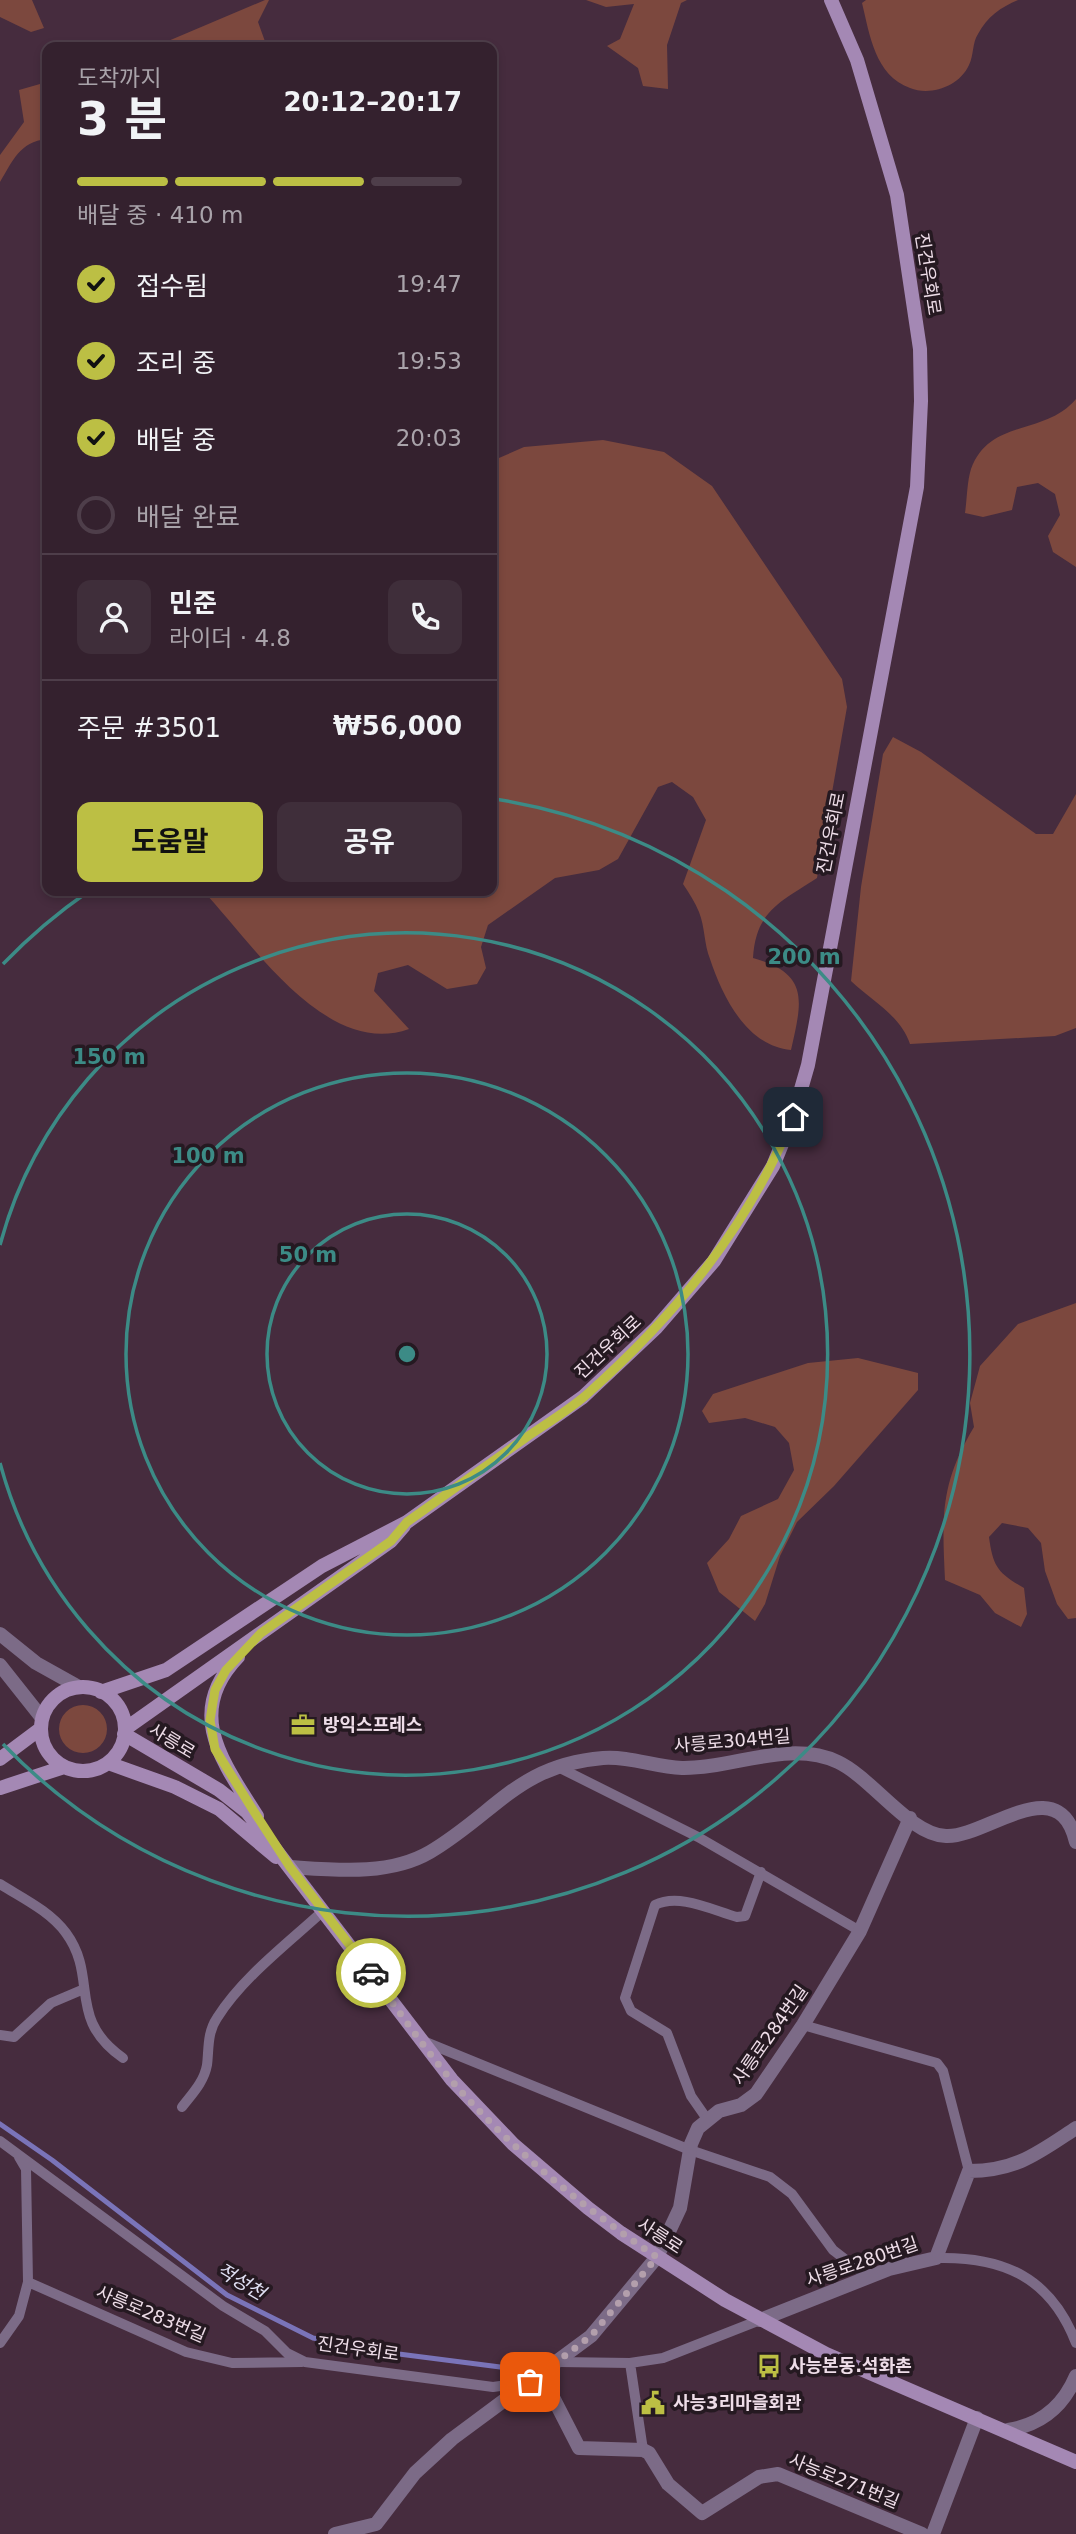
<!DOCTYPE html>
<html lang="ko">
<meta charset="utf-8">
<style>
body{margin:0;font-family:"DejaVu Sans","Noto Sans KR",sans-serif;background:#3f2e3a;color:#f1f3f6;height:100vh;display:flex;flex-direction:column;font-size:26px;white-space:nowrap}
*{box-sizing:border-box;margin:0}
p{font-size:23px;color:#a9a3aa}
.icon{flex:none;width:38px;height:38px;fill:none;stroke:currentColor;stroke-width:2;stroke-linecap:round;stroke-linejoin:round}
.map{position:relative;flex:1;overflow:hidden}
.details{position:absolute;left:42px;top:42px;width:455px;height:854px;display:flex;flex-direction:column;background:#34212e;border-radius:14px;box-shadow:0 4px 10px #0003,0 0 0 2px #4e3e4a}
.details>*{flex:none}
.pin{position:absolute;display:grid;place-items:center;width:60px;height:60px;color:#fff;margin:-30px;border-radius:14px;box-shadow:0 4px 10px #0006}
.courier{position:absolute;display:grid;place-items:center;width:70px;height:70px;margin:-35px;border:5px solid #bcbf44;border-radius:50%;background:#fff;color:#222;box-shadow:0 2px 9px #0007}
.summary em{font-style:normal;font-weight:700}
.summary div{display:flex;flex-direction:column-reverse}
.summary{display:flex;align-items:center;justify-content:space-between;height:119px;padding:0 35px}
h1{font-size:46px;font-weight:700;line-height:52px}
.bar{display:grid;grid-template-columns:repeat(4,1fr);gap:10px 7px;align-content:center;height:84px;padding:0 35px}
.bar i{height:9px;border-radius:5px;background:#4e3e4a}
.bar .selected{background:#bcbf44}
.bar p{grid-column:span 4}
.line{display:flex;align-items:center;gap:18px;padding:0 35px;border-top:2px solid #4e3e4a}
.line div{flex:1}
.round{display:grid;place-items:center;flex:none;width:74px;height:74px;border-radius:14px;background:#3f2e3a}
ol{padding:0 35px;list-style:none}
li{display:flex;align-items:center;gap:21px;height:77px}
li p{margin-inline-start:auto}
li .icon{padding:7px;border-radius:50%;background:#bcbf44;color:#111;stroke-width:4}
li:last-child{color:#a9a3aa}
li i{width:38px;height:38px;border:4px solid #4e3e4a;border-radius:50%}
.action{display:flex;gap:14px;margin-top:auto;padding:14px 35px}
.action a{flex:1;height:80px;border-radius:14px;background:#bcbf44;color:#111;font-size:28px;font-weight:700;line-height:80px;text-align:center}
.action a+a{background:#3f2e3a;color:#f1f3f6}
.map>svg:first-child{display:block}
</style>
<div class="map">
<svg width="1076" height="2534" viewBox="0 0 1076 2534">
<rect width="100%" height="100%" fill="#462c3e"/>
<path fill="#7c483e" d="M 0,0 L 32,0 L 44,28 L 31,32 L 0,17 Z
M 265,0 L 269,0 L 258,22 L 267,47 L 154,47 Z
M 586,0 L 687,0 L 681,3 L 667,45 L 668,89 L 643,86 L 638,68 L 607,46 L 620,39 L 634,4 L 606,7 Z
M 866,0 L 1018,0 C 1001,7 987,17 978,34 C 972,43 974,55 969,65 C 959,87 930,96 910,88 C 875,75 870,36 862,3 Z
M 47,82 L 47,139 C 19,142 13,161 0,182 L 0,155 L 24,122 L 19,90 Z
M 1076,399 L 1076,567 L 1053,552 L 1048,536 L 1060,515 L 1055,494 L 1038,483 L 1017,487 L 1012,510 L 983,517 L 965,513 C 967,499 967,482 971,469 C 990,418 1045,436 1076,399 Z
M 603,440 L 664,452 L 712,486 L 842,679 L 847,707 L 817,878 C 781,902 756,910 753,958 C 810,974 802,1001 791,1050 C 747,1046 723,998 710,959 C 704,944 705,927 699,912 C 695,902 689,893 683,884 L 706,820 L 693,797 L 672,782 L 658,787 L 618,859 L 599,870 L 555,878 L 488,925 L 481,947 L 486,968 L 477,984 L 447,989 L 408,965 L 378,973 L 374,991 L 409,1029 C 326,1059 252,942 203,891 L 492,891 L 492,461 L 524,447 Z
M 893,737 L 921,752 L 1036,834 L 1053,834 L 1076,794 L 1076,1028 L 1055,1036 L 910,1044 C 901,1016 872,1001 851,981 L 861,887 L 883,754 Z
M 1076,1303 L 1076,1618 L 1068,1619 L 1057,1604 L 1045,1571 L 1041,1543 L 1028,1528 L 1002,1523 L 989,1537 C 993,1567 998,1573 1024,1588 L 1027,1614 L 1021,1627 L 995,1613 L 980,1595 L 945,1580 C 942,1516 940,1484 974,1427 L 970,1403 L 980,1366 L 1018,1324 Z
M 858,1358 L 918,1373 L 918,1390 L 834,1486 L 797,1522 L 780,1556 L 765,1604 L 755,1621 L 719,1592 L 707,1563 L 729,1539 L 741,1516 L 778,1499 L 794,1470 L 789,1443 L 775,1427 L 745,1418 L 709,1423 L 702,1411 L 713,1394 L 808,1363 Z
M59 1729a24 24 0 1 1 48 0a24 24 0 1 1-48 0Z"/>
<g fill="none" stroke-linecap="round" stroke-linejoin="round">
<path stroke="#7a74b9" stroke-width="5" d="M 0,2124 L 52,2160 L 227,2295 L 313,2338 L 391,2353 L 508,2368"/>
<path stroke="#7c6b87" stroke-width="10" d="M 556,1766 L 698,1837 L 860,1931
M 0,1884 C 22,1898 50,1911 66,1933 C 99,1978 66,2018 123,2058
M 803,2025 L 937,2063 L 943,2071 L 969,2171
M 0,2035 L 14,2037 L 51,2003 L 84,1989
M 423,2041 L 690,2150 L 770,2177 L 792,2194 L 833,2250 L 868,2277
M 182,2107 C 192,2094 204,2082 207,2065 C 209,2049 207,2033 217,2018 C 243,1977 287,1944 323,1911
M 707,2119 L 691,2096 L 667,2033 L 631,2011 L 625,1998 L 655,1905 C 679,1893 712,1910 737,1917 L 745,1916 L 761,1872
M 0,2141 L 223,2306 L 265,2331 L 287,2353 L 305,2362 L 493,2387 L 522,2383
M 936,2258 C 1004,2256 1051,2278 1076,2343
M 28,2282 L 186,2352 L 232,2363 L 302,2362
M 0,2343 L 19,2316 L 28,2282 L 26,2169 L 19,2157
M 559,2362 L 630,2363 L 663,2358 L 760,2320
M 630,2363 L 643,2450"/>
<path stroke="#7c6b87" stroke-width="14" d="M 0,1634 L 36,1663 L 79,1687
M 0,1665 L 42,1718
M 290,1867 C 335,1870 389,1876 430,1852 C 497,1812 518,1765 603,1758 C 630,1756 655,1767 682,1768 C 733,1769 789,1739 838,1762 C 872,1778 910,1835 946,1836 C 986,1838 1059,1768 1076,1842
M 760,2320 L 889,2269 L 936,2258 L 969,2171 C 1016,2171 1038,2153 1076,2128
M 541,2374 L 579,2448 L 643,2450 L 649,2453 L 668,2484 L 702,2513 L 759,2477 L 778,2474 L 922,2534
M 1008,2430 C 1040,2425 1063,2407 1076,2376
M 335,2534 L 376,2524 L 415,2473 L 452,2439 L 591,2336 L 657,2257 L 680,2208 L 691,2144 L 698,2128 L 719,2111 L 741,2105 L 756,2094 L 803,2025 L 860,1931 L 910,1818
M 933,2534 L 977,2418"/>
<path stroke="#a488b4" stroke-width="14" d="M 238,1657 C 184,1713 223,1762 257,1816
M41 1729a42 42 0 1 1 84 0a42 42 0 1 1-84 0Z
M 101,1692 L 166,1670 L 322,1566 L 407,1522 L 583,1397 L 656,1328 L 714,1261 L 773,1166 L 793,1117 L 808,1065 L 917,487 L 921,401 L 920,349 L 897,195 L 857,60 L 831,0
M 125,1729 L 391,1541 L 404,1526
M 124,1734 L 219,1790 L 247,1812 L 452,2080 L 513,2144 L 588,2208 L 621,2233 L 725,2300 L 826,2354 L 1076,2462
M 0,1759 L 40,1729
M 108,1763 L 175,1787 L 219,1809 L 276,1857
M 0,1788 L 64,1767"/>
</g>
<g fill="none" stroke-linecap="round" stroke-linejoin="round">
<path stroke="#b39fac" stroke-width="7" stroke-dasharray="0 12.6" d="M 371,1973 C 397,2009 423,2046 451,2080 C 510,2148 582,2207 657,2257 L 591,2336 L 530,2382"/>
<path stroke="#bcbf44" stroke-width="9" d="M 371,1973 L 290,1867 L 253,1810 L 215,1749 L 210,1720 L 215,1690 L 226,1670 L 261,1633 L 391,1541 L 407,1522 C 446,1494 485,1467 524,1439 C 544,1425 566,1412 585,1396 C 674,1317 748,1228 793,1117"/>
</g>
<g fill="none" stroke="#3c8b86" stroke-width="3.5">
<circle cx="407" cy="1354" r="140"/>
<circle cx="407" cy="1354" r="281"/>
<path d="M0 1245A421 421 0 1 1 0 1463"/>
<path d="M3 964A562 562 0 0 1 89 891M495 799A562 562 0 1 1 3 1744"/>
</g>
<defs>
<g id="office-bare" transform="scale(1.89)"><path d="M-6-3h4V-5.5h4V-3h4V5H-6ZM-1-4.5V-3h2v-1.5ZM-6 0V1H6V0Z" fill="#bcbf44" stroke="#251921" stroke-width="2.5" paint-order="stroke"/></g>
<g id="bus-bare" transform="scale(1.89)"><path d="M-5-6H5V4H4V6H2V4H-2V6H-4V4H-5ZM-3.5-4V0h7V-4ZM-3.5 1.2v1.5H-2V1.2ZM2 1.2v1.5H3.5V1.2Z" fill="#bcbf44" stroke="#251921" stroke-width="2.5" paint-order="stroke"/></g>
<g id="civic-bare" transform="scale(1.89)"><path d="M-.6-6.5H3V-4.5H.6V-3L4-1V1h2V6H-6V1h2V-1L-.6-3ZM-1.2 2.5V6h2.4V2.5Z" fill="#bcbf44" stroke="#251921" stroke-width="2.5" paint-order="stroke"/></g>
</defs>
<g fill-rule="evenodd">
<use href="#office-bare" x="303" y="1725"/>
<use href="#bus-bare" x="769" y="2366"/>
<use href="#civic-bare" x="653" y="2403"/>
</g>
<g text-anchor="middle" stroke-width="7" stroke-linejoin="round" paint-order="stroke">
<g font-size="18" fill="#eedde8" stroke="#251921">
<text transform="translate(928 274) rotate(81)" y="6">진건우회로</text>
<text transform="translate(831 833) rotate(-79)" y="6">진건우회로</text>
<text transform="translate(608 1347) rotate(-43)" y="6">진건우회로</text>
<text transform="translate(172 1741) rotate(31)" y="6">사릉로</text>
<text transform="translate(732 1741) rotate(-5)" y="6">사릉로304번길</text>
<text transform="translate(770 2035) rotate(-55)" y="6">사릉로284번길</text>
<text transform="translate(660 2236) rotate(33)" y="6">사릉로</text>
<text transform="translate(862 2262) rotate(-19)" y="6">사릉로280번길</text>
<text transform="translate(151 2314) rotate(23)" y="6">사릉로283번길</text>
<text transform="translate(358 2349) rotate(8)" y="6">진건우회로</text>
<text transform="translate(844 2481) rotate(22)" y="6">사능로271번길</text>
</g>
<g font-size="18" font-weight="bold" fill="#eedde8" stroke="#251921" text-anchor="start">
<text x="323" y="1731">방익스프레스</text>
<text x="789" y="2372">사능본동.석화촌</text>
<text x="673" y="2409">사능3리마을회관</text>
</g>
<g font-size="19" font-style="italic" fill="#e1e1f5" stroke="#251921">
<text transform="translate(241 2281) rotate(31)" y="7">적성천</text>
</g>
</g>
<circle cx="407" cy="1354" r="10" fill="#3c8b86" stroke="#251921" stroke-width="3.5"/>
<g font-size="21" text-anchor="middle" font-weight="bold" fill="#3c8b86" stroke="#251921" stroke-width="7" stroke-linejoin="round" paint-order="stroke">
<text x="804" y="964">200 m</text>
<text x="109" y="1064">150 m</text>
<text x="208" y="1163">100 m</text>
<text x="308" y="1262">50 m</text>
</g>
</svg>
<div class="pin" style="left:530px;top:2382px;background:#ea580c"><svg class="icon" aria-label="bag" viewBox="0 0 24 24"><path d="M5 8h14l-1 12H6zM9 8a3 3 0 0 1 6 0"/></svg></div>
<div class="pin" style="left:793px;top:1117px;background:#1f2937"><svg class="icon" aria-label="home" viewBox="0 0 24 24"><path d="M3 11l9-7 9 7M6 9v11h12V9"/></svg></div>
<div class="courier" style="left:371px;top:1973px"><svg class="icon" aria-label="car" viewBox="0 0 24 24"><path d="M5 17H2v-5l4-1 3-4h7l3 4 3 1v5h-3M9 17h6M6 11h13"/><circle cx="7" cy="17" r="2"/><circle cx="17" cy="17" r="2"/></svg></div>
<section class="details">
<div class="summary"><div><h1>3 분</h1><p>도착까지</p></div><em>20:12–20:17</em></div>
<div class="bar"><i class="selected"></i><i class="selected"></i><i class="selected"></i><i></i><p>배달 중 · 410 m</p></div>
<ol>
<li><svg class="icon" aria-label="check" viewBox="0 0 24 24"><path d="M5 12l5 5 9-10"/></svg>접수됨<p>19:47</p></li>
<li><svg class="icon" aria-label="check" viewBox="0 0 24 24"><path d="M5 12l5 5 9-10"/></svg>조리 중<p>19:53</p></li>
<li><svg class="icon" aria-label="check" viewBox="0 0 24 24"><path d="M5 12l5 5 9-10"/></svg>배달 중<p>20:03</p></li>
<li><i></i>배달 완료</li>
</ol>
<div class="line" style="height:126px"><a class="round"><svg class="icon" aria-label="person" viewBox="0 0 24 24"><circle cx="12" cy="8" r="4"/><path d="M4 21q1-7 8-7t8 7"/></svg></a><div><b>민준</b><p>라이더 · 4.8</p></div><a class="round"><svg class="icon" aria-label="phone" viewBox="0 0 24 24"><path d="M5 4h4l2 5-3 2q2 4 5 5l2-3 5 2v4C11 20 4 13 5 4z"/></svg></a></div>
<div class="line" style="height:91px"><div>주문 #3501</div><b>₩56,000</b></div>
<div class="action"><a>도움말</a><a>공유</a></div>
</section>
</div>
